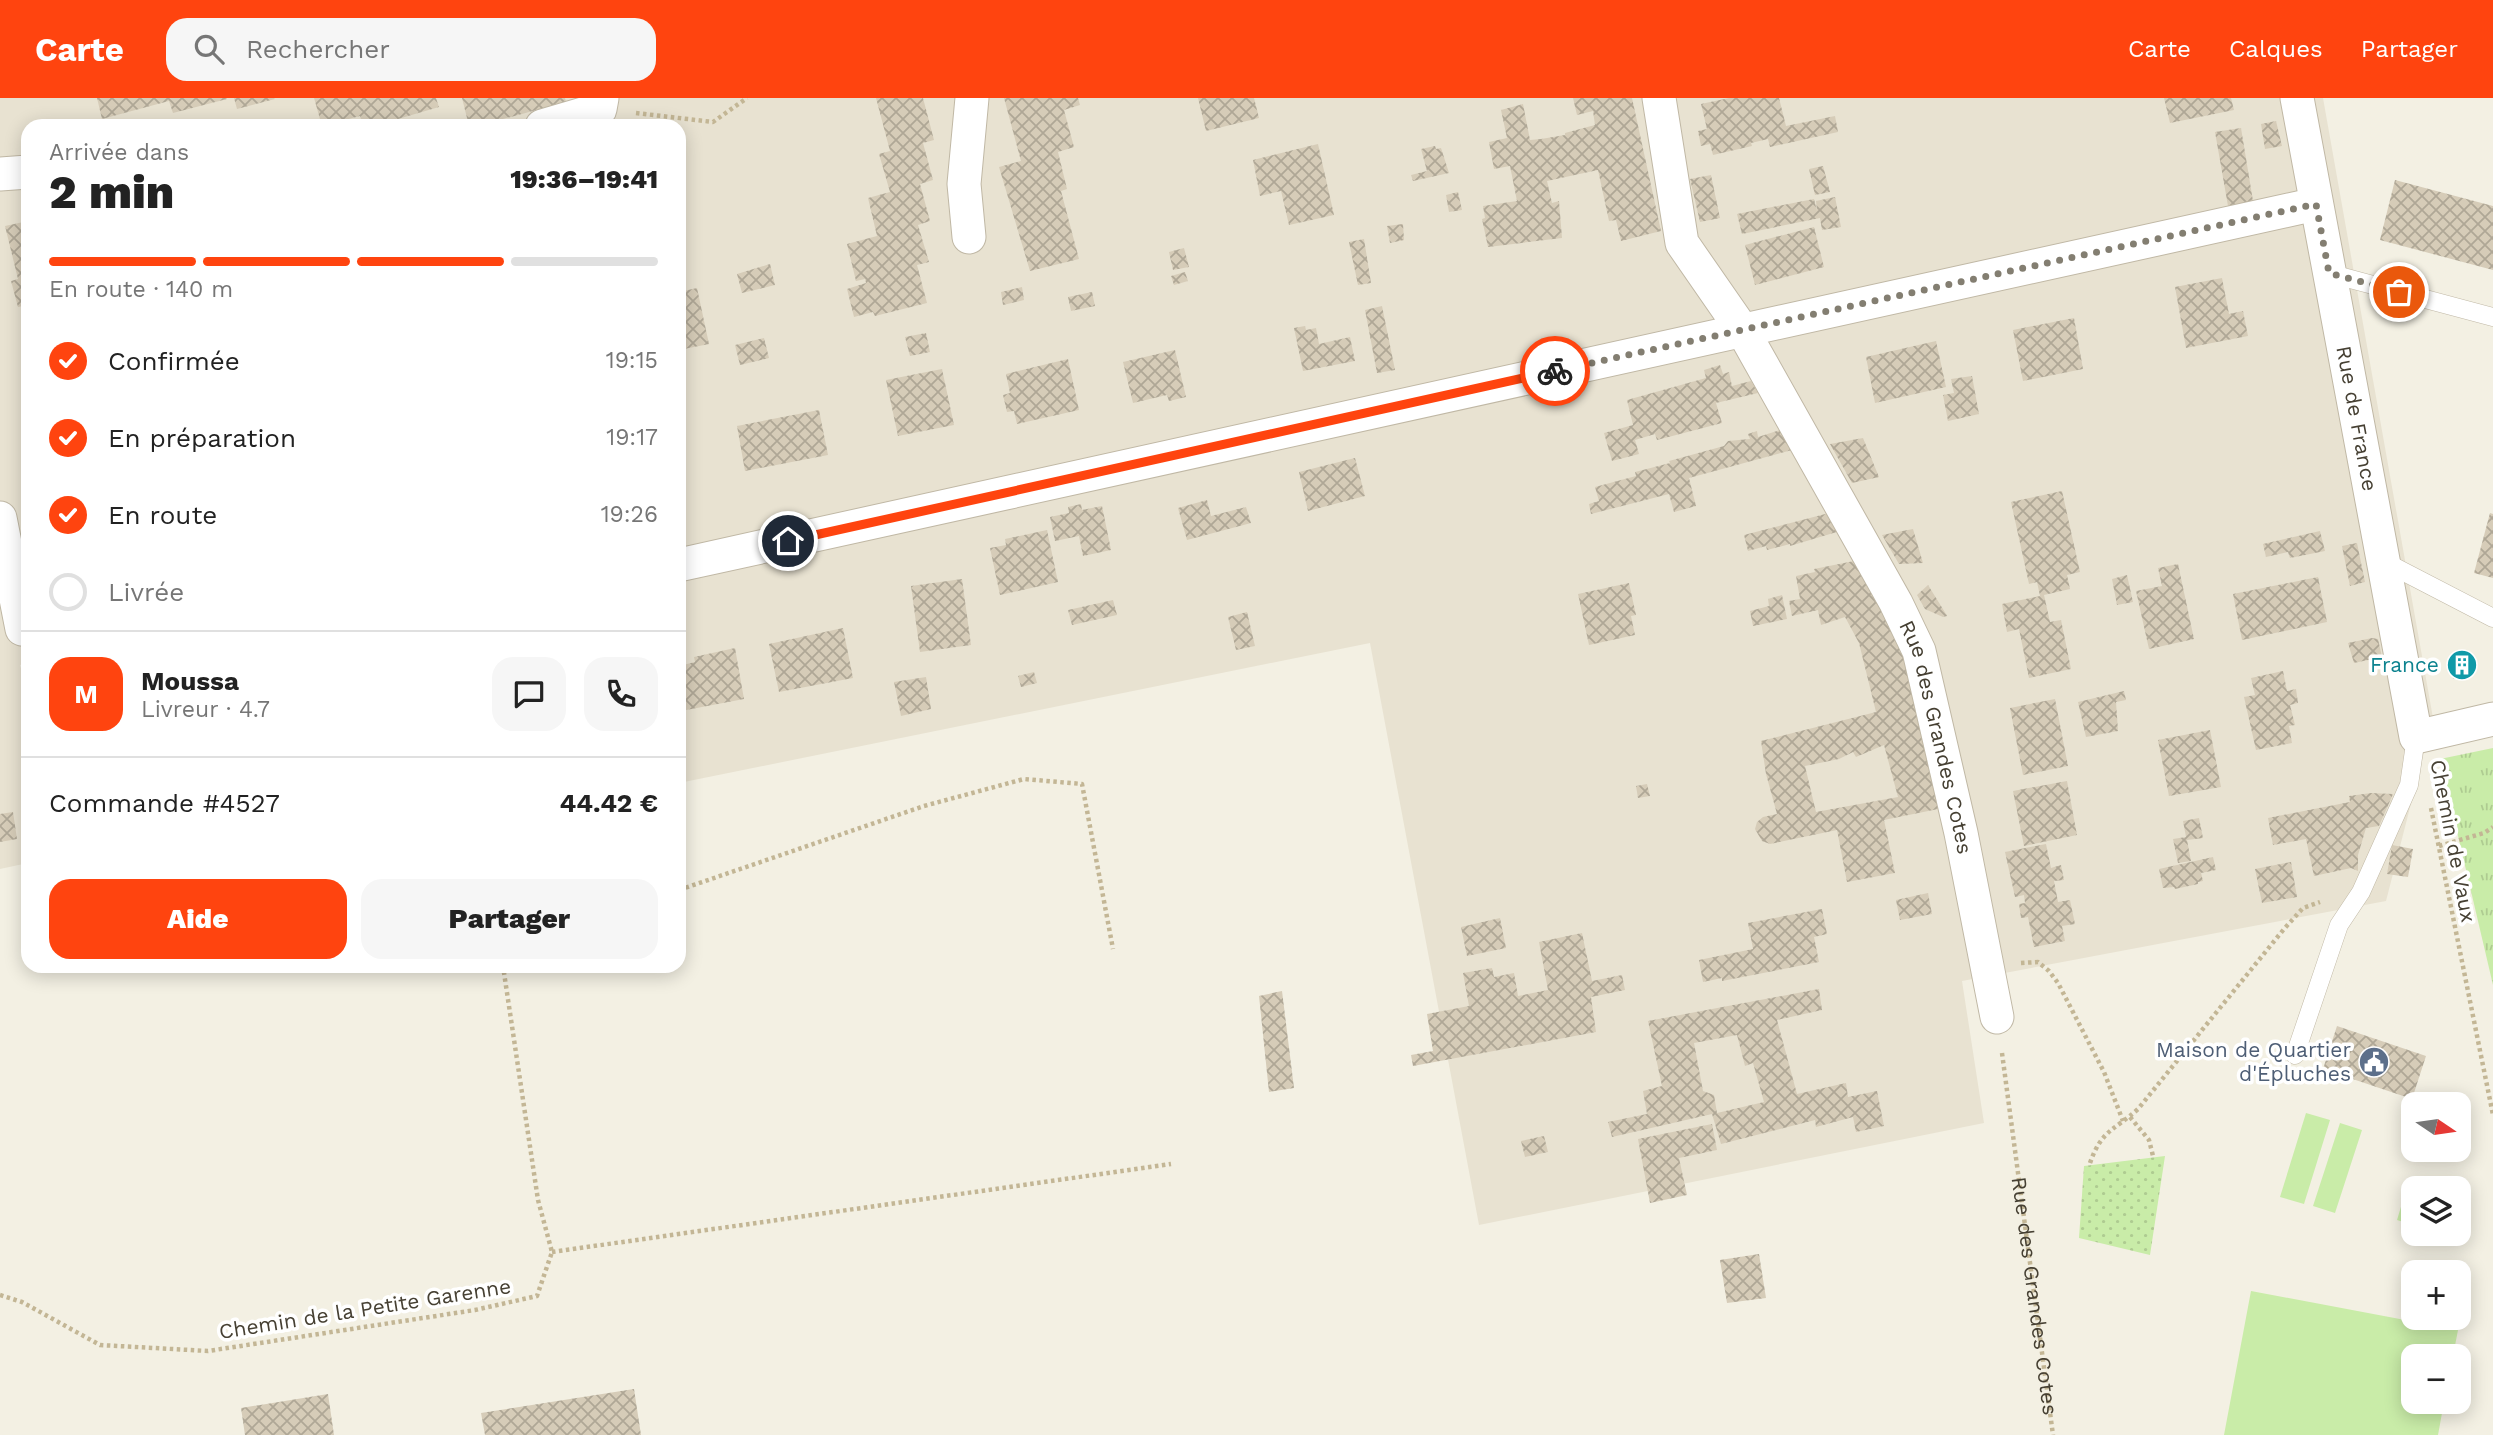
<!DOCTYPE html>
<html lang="fr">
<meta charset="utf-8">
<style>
body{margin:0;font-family:"Work Sans",sans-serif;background:#f6f6f6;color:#222;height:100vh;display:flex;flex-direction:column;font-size:26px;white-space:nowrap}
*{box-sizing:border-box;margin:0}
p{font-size:23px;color:#767676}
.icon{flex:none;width:38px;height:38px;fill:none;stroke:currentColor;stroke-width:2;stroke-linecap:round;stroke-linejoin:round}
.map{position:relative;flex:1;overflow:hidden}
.sheet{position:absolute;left:21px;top:21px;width:665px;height:854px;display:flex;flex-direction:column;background:#fff;border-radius:21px;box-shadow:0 4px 18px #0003}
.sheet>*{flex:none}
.needle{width:46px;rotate:103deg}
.tools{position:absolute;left:2401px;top:994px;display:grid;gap:14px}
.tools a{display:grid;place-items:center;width:70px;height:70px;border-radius:14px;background:#fff;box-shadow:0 4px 18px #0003;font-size:35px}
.pin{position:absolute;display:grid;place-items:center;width:60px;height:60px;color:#fff;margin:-30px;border:4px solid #fff;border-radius:50%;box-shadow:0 2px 7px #0007}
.courier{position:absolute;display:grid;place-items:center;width:70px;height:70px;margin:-35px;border:5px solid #ff440f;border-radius:50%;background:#fff;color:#222;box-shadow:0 2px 9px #0007}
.overview em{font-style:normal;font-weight:800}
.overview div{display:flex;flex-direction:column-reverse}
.overview{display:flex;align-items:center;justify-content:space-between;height:119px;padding:0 28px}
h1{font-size:46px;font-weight:800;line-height:52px}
.bar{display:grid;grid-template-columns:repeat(4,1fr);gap:10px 7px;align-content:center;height:84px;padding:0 28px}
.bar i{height:9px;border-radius:5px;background:#e0e0e0}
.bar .active{background:#ff440f}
.bar p{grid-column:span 4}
.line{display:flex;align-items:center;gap:18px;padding:0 28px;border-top:2px solid #e0e0e0}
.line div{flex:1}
.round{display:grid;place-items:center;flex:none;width:74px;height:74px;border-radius:21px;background:#f6f6f6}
ol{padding:0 28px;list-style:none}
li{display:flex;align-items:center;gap:21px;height:77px}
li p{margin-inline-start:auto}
li .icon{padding:7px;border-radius:50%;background:#ff440f;color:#fff;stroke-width:4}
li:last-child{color:#767676}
li i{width:38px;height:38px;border:4px solid #e0e0e0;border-radius:50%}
.button{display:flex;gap:14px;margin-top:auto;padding:14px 28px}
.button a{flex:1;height:80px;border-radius:21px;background:#ff440f;color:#fff;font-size:28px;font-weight:800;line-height:80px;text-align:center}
.button a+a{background:#f6f6f6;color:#222}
header{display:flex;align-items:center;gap:42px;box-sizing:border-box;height:98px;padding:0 35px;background:#ff440f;color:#fff}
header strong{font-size:33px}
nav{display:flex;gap:38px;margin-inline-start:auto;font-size:24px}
.search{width:490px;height:63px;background:#f6f6f6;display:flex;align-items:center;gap:18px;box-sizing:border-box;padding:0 24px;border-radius:21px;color:#767676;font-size:26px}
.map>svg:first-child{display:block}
</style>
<header>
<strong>Carte</strong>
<div class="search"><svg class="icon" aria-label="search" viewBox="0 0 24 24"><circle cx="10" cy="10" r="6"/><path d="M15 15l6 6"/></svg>Rechercher</div>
<nav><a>Carte</a><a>Calques</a><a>Partager</a></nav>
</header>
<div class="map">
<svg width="2493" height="1337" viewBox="0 0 2493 1337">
<defs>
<pattern id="grass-tufts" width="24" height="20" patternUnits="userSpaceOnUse" patternTransform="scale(1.75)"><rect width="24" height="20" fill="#c9eca8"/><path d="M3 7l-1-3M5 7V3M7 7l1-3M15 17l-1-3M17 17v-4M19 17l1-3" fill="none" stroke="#aecb91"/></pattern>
<pattern id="park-dots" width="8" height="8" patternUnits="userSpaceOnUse" patternTransform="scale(1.75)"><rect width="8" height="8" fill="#c9eca8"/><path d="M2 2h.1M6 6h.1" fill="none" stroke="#aecb91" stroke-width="1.8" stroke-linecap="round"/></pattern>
<pattern id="building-cross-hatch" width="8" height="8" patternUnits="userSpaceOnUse" patternTransform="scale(1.75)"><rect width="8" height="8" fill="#d6ccb8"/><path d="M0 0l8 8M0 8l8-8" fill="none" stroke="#afa796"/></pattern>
</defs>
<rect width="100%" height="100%" fill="#f3f0e3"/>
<path fill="#e8e2d1" d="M 0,0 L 2323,0 L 2433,620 L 2386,803 L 1962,883 L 1984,1025 L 1479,1127 L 1370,545 L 679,685 L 679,28 L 28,28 L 28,565 L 20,567 L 28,593 L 28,765 L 0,771 Z"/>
<path fill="url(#grass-tufts)" d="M 2493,650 L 2493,887 L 2440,661 Z"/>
<path fill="url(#park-dots)" d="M 2165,1058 L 2150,1157 L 2079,1140 L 2084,1068 Z"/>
<path fill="#c9eca8" d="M 2306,1015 L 2330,1022 L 2304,1106 L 2280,1099 Z
M 2340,1025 L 2362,1032 L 2335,1115 L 2313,1108 Z
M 2410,1079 L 2447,1090 L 2413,1090 L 2413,1127 L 2397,1122 Z
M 2251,1193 L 2458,1232 L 2453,1258 L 2413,1258 L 2413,1304 L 2444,1304 L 2438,1337 L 2224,1337 Z"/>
<path fill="url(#building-cross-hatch)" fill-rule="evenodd" d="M 97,0 L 227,0 L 227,1 L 173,15 L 169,3 L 102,21 Z
M 234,0 L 274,0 L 275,1 L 237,11 Z
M 314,0 L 436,0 L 439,9 L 374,28 L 363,28 L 360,18 L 322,28 Z
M 462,0 L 565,0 L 566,4 L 477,28 L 469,28 Z
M 876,0 L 923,0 L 934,42 L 923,45 L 933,82 L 920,86 L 930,123 L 918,127 L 929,164 L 917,167 L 927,205 L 875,218 L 873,214 L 854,219 L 847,191 L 866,185 L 865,181 L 856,183 L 847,146 L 877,138 L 868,100 L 890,94 L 879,56 L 890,53 Z
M 1004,0 L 1078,0 L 1080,7 L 1064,12 L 1074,49 L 1058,54 L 1067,91 L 1061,93 L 1079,161 L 1030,173 L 999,69 L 1021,63 Z
M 1198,0 L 1254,0 L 1259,20 L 1206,33 Z
M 1573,0 L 1632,0 L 1661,133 L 1621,143 L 1616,122 L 1609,123 L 1598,72 L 1547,83 L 1552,105 L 1559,103 L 1562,140 L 1488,149 L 1482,121 L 1485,120 L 1483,108 L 1517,103 L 1510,68 L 1494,71 L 1489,44 L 1507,40 L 1501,12 L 1523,6 L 1530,42 L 1541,41 L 1565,37 L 1565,35 L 1595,27 L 1593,13 L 1577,17 Z
M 1729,0 L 1779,0 L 1786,28 L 1835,18 L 1838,34 L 1770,49 L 1768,41 L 1751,45 L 1752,48 L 1713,57 L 1710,46 L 1701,48 L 1698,33 L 1707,31 L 1701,6 Z
M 2164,0 L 2231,0 L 2234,12 L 2170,25 Z
M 2276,23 L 2282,48 L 2265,51 L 2261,26 Z
M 2241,30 L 2253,103 L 2228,108 L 2215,34 Z
M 1318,46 L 1334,117 L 1289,127 L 1281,93 L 1260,98 L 1253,62 Z
M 1435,48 L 1436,51 L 1441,50 L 1449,75 L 1413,83 L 1411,77 L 1427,73 L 1421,51 Z
M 1823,68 L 1830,94 L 1815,97 L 1809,71 Z
M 1711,77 L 1720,120 L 1700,124 L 1690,81 Z
M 2395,82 L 2493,108 L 2493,172 L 2380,142 Z
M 1458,94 L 1462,112 L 1449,114 L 1446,97 Z
M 1835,99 L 1841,129 L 1822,132 L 1820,120 L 1742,136 L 1737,116 L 1814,101 L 1817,113 L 1816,103 Z
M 28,123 L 28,207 L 18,209 L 11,183 L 18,181 L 5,128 Z
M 1403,126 L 1404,142 L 1390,145 L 1387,128 Z
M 1814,129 L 1824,169 L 1755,187 L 1745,147 Z
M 1364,141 L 1371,185 L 1358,187 L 1349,144 Z
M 1184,150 L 1189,169 L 1173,172 L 1169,154 Z
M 770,166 L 775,187 L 742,195 L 737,176 Z
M 1185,174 L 1188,183 L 1174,187 L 1171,178 Z
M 2222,180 L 2229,216 L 2243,213 L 2248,238 L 2186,250 L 2175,189 Z
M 1022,189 L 1024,202 L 1003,207 L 1001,194 Z
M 697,190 L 709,246 L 679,252 L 679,194 Z
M 1092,194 L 1095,208 L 1071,213 L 1068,199 Z
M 1382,208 L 1395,272 L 1377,275 L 1365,212 Z
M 2074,220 L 2083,271 L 2023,283 L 2013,232 Z
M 1305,228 L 1306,232 L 1316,230 L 1319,246 L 1350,239 L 1355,263 L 1303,273 L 1294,230 Z
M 926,235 L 930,254 L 910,258 L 905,239 Z
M 764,240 L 769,260 L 740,267 L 735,247 Z
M 1936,243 L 1946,289 L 1875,305 L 1866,259 Z
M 1175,252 L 1186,299 L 1169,303 L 1167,297 L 1133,305 L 1123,264 Z
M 1068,261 L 1079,312 L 1017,326 L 1014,313 L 1007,314 L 1003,297 L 1010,295 L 1006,276 Z
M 1720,267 L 1723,276 L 1729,274 L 1732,288 L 1751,283 L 1758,295 L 1716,305 L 1722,325 L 1657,342 L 1655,336 L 1635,342 L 1639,356 L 1612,363 L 1604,335 L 1633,327 L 1627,302 L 1706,280 L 1704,272 Z
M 942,271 L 954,327 L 898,338 L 886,282 Z
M 1972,278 L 1979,316 L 1948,323 L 1943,297 L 1954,295 L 1951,281 Z
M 819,312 L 828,357 L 745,373 L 737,328 Z
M 1780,332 L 1792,352 L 1689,380 L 1696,408 L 1674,414 L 1669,396 L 1591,416 L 1589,406 L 1599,403 L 1595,389 L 1636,378 L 1635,374 L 1670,365 L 1669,363 L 1724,348 L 1728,343 L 1750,341 L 1748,336 L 1757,333 L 1758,339 Z
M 1863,340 L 1879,379 L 1852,385 L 1830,346 Z
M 1355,360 L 1365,398 L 1308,413 L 1299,374 Z
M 2062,393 L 2080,474 L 2067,477 L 2070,491 L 2044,497 L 2050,524 L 2061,522 L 2071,571 L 2029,580 L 2019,531 L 2007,534 L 2002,506 L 2040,498 L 2037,484 L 2029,486 L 2011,404 Z
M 1207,402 L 1211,418 L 1246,409 L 1251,425 L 1187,442 L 1178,410 Z
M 1081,406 L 1082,412 L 1102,408 L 1111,452 L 1083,458 L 1079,438 L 1055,443 L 1050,419 L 1069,415 L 1068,409 Z
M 1829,415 L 1840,433 L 1790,448 L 1790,446 L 1767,452 L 1766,448 L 1748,453 L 1744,437 Z
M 2490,415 L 2493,416 L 2493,480 L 2474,475 Z
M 1913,431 L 1923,465 L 1899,466 L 1882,437 Z
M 1047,432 L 1058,484 L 1000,497 L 990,450 L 1006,447 L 1005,441 Z
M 2320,433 L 2325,453 L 2290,460 L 2288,454 L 2266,459 L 2263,446 Z
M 2357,445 L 2365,484 L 2350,488 L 2342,448 Z
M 1859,462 L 1900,536 L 1943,710 L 1884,722 L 1895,775 L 1847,784 L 1837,732 L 1770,746 L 1762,743 L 1755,731 L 1757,724 L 1763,719 L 1777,716 L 1766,676 L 1761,643 L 1876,614 L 1859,545 L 1845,519 L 1821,527 L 1818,512 L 1792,518 L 1789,503 L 1800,501 L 1796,478 L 1815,474 L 1814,471 ZM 1884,647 L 1898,699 L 1816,714 L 1805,668 L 1839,661 L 1853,654 L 1856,659 Z
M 2178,466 L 2194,541 L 2149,551 L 2136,493 L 2162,488 L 2158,470 Z
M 2127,477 L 2133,504 L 2117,507 L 2112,481 Z
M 2318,479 L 2327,524 L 2242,542 L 2233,496 Z
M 962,481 L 971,547 L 920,554 L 911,488 Z
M 1629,485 L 1636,517 L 1631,518 L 1635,537 L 1589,547 L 1578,496 Z
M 1928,487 L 1946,516 L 1947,518 L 1943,519 L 1925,511 L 1917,497 Z
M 1782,497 L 1787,521 L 1753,528 L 1750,513 L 1769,508 L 1768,501 Z
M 1113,502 L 1117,517 L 1072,527 L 1068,512 Z
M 1247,514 L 1255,548 L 1236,552 L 1228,519 Z
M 843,530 L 853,580 L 779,594 L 769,546 Z
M 2372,540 L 2378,541 L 2382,559 L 2354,565 L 2348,545 Z
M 735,550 L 744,601 L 681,613 L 679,602 L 679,568 L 695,564 L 694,559 Z
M 2470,554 L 2475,576 L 2453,581 L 2449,558 Z
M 2283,573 L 2287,593 L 2296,591 L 2298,605 L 2290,607 L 2295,627 L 2289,628 L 2292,645 L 2256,652 L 2244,599 L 2255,597 L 2251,580 Z
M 1034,574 L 1037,585 L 1021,589 L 1018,578 Z
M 926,579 L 931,611 L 901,618 L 894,584 Z
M 2124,593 L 2126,602 L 2116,604 L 2118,633 L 2086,639 L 2078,604 Z
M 2055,601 L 2068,668 L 2023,677 L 2010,610 Z
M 2210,632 L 2221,689 L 2169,698 L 2158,642 Z
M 2067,683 L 2077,737 L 2024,748 L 2013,693 Z
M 1647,686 L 1650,698 L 1638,700 L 1636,688 Z
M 2371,695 L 2393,696 L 2379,728 L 2366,730 L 2358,757 L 2358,773 L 2351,770 L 2314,778 L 2306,741 L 2273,747 L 2268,720 L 2350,704 L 2349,698 Z
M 13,714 L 17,741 L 0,744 L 0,716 Z
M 2199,720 L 2203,740 L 2187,742 L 2191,763 L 2178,765 L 2173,741 L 2186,739 L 2183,723 Z
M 2046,746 L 2051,770 L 2061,767 L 2064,782 L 2054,783 L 2058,804 L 2070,802 L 2075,826 L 2062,828 L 2065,843 L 2034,849 L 2028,819 L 2021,820 L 2019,806 L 2025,805 L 2024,797 L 2015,799 L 2005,754 Z
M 2392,747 L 2413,751 L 2408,779 L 2387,776 Z
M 2213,759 L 2216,772 L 2201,775 L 2203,783 L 2198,784 L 2198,786 L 2175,791 L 2174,789 L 2163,790 L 2159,771 Z
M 2291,764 L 2297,799 L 2262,805 L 2255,771 Z
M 1928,795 L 1932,816 L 1900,822 L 1896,802 Z
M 1822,811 L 1827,836 L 1814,839 L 1819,864 L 1722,883 L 1722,880 L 1703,884 L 1699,862 L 1753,851 L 1748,825 Z
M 1500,820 L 1506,850 L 1467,858 L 1461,829 Z
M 1582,835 L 1592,883 L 1622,877 L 1625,892 L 1591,899 L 1596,934 L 1413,968 L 1411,957 L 1433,953 L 1427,916 L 1469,908 L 1463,875 L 1492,870 L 1494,879 L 1514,875 L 1518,898 L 1548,892 L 1539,844 Z
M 1819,891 L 1822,912 L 1777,922 L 1797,996 L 1846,985 L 1848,999 L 1877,993 L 1884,1028 L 1856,1034 L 1853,1019 L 1816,1029 L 1815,1022 L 1721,1046 L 1712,1016 L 1612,1039 L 1608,1024 L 1647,1016 L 1643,993 L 1662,988 L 1648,923 ZM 1737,937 L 1745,968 L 1753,965 L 1764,1004 L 1717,1015 L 1714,997 L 1703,993 L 1694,945 Z
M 1282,893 L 1294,990 L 1269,994 L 1259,898 Z
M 2337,928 L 2426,958 L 2412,1001 L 2323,971 Z
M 1712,1026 L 1717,1052 L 1679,1060 L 1687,1097 L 1650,1105 L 1638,1041 Z
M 1544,1038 L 1548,1054 L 1525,1059 L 1521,1043 Z
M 1759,1156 L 1766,1200 L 1727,1205 L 1720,1162 Z
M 634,1291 L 641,1337 L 485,1337 L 481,1315 Z
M 328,1296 L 334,1337 L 245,1337 L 241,1310 Z"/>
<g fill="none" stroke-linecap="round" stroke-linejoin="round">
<g stroke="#c0b8a5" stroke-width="19">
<path id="lane" d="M 2328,175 L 2493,219
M 2383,463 L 2493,520
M 2295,957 L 2339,827 L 2361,794 L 2409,687 L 2416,639"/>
</g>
<g stroke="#c0b8a5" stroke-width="35">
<g id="street">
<path id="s2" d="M 1659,0 L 1682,145 L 1743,233 L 1896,505 L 1919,553 L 1961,735 L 1997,919"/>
<path id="s3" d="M 2297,0 L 2416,639 L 2493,621"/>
<path d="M 542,28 L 600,11 L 602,0"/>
<path d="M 0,76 L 28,74"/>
<path d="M 969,139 L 964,86 L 972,0"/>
<path d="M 0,420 L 22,531"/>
<path d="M 679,467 L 2316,106"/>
</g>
</g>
<g stroke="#c3b695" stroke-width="4.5" stroke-dasharray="3.5 3.5" stroke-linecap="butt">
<path d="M 636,15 L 713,24 L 747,0"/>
<path d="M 2431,710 L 2493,1017"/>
<path d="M 2439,748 L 2484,735 L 2493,729"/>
<path d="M 679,792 L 924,708 L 1024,681 L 1082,686 L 1113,851"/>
<path d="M 2021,865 L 2038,864 L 2049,873 L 2058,885 L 2104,974 L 2123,1023"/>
<path id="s1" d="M 2002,955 L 2053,1337"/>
<path d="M 2130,1019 L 2149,1042 L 2153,1058"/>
<path d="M 2090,1065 C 2102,1031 2114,1033 2138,1011 L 2284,831 L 2303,810 L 2320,804"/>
<path d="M 552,1154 L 1171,1066"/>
<path d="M 0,1197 L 22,1204 L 100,1247 L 208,1253 L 475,1212 L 537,1198 L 552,1154 L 538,1102 L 503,868"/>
</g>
<use href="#lane" stroke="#fff" stroke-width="18"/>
<use href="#street" stroke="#fff" stroke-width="33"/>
</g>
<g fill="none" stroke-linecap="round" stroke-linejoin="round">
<path stroke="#837e71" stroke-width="7" stroke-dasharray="0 12.6" d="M 1555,273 L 2316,106 L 2329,175 L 2399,194"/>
<path stroke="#ff440f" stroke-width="9" d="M 788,443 L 1555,273"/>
</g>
<defs>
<g id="building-disc" transform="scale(1.575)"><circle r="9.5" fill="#0f9aa8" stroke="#fff"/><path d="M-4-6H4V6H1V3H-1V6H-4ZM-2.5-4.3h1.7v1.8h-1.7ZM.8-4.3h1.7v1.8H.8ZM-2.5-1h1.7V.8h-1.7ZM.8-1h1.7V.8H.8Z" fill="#fff"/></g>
<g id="civic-disc" transform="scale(1.575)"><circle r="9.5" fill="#5c6f8a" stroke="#fff"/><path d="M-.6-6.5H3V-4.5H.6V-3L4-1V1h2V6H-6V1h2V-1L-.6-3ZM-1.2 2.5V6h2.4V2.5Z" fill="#fff"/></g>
</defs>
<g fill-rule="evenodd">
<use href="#building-disc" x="2462" y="567"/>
<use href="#civic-disc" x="2374" y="964"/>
</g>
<g text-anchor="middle" stroke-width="7" stroke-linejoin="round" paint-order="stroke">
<g font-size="21" fill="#464033" stroke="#fff">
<text dy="7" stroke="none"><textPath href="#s3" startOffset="326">Rue de France</textPath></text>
<text dy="7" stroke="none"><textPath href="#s2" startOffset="707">Rue des Grandes Cotes</textPath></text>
<text transform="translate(2453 743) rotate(79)" y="7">Chemin de Vaux</text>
<text dy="7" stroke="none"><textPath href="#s1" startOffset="245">Rue des Grandes Cotes</textPath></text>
<text transform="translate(365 1211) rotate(-9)" y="7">Chemin de la Petite Garenne</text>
</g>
<g font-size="21" fill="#0d838f" stroke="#fff" text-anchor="end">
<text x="2439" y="574">France</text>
</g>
<g font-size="21" fill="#4e5e75" stroke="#fff" text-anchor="end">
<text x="2351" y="959">Maison de Quartier<tspan x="2351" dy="24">d'Épluches</tspan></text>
</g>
</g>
</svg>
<div class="tools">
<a><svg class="needle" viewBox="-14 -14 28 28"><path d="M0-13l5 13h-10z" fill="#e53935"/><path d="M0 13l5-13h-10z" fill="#767676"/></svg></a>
<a><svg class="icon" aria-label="layers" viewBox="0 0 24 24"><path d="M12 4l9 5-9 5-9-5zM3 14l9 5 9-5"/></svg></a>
<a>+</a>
<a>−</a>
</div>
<div class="pin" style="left:2399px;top:194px;background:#ea580c"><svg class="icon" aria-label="bag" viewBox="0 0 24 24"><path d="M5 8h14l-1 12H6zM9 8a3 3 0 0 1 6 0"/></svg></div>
<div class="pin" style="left:788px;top:443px;background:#1f2937"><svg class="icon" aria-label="home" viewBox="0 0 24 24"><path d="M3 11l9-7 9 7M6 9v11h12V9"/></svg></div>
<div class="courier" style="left:1555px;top:273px"><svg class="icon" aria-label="bike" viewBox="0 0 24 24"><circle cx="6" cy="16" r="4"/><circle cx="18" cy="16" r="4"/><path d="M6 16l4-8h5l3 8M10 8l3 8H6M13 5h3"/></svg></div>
<section class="sheet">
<div class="overview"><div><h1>2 min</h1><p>Arrivée dans</p></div><em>19:36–19:41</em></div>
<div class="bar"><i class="active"></i><i class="active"></i><i class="active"></i><i></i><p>En route · 140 m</p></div>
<ol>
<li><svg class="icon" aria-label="check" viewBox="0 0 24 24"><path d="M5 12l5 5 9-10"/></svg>Confirmée<p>19:15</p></li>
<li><svg class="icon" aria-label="check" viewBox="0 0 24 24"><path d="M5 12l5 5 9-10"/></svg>En préparation<p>19:17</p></li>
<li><svg class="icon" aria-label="check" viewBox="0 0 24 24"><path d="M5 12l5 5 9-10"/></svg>En route<p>19:26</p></li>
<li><i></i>Livrée</li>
</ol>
<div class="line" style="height:126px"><b class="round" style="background:#ff440f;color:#fff">M</b><div><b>Moussa</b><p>Livreur · 4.7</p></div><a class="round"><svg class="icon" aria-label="chat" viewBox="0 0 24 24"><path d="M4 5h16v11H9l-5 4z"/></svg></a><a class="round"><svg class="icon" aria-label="phone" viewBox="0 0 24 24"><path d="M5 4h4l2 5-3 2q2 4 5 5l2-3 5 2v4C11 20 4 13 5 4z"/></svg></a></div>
<div class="line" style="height:91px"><div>Commande #4527</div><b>44.42 €</b></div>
<div class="button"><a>Aide</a><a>Partager</a></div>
</section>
</div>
